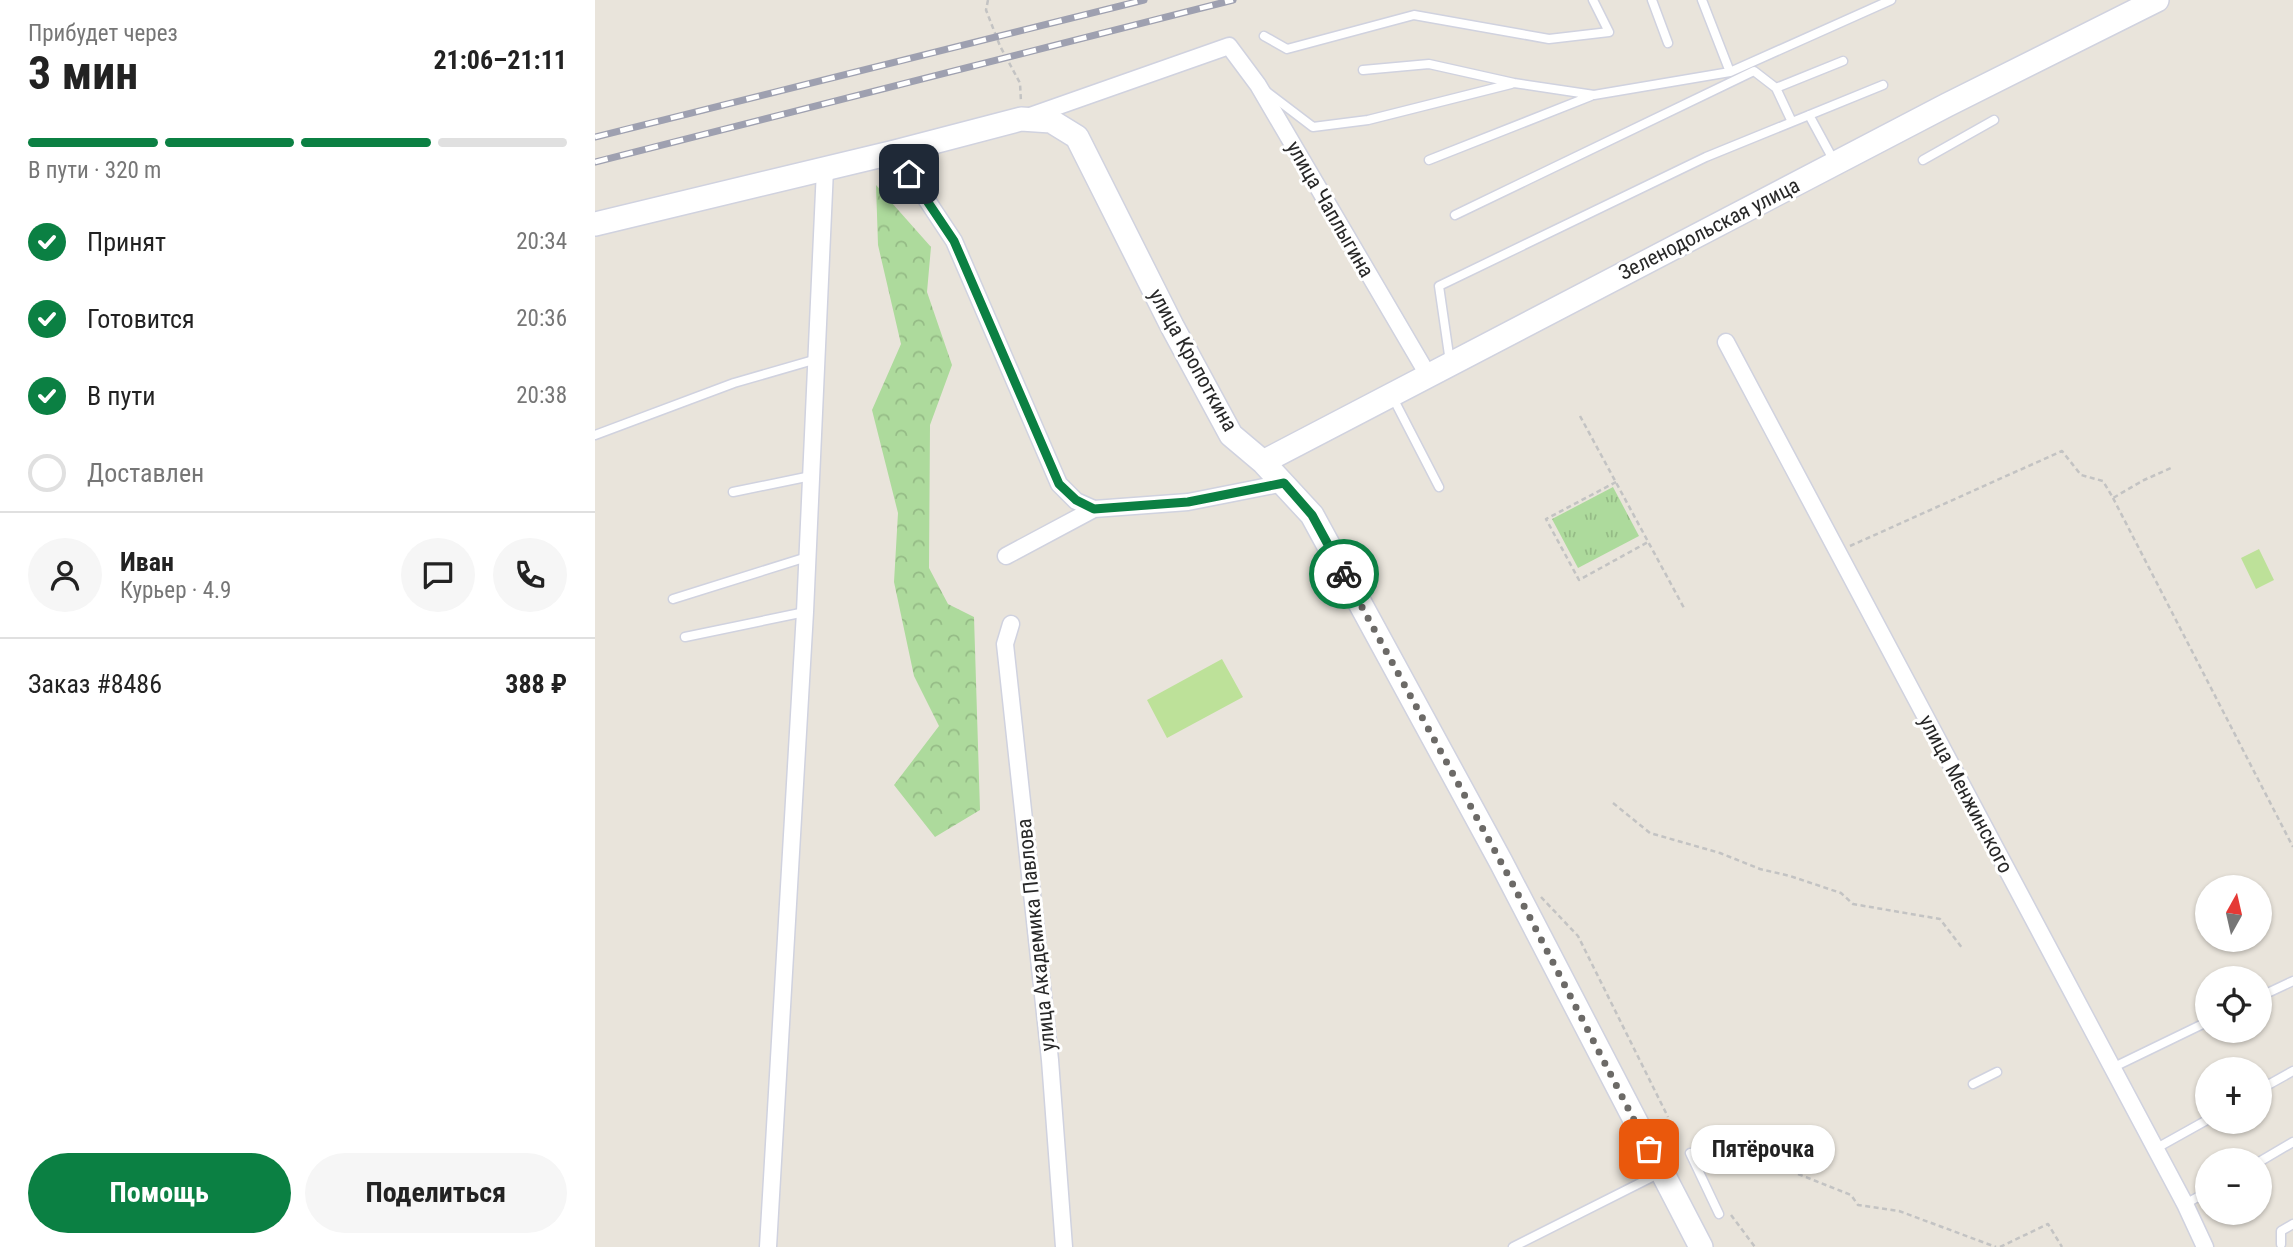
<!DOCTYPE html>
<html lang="ru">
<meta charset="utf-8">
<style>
body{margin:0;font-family:"Roboto Condensed",sans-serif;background:#f6f6f6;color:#222;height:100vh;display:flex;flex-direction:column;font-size:26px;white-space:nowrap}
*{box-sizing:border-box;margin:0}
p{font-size:23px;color:#767676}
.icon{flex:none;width:38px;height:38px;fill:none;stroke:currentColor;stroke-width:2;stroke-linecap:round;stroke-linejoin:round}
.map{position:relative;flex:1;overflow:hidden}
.drawer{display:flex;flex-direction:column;background:#fff;width:595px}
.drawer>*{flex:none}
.needle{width:46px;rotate:8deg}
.tools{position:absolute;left:1600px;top:875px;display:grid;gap:14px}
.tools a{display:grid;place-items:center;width:77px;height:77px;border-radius:50%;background:#fff;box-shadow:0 2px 5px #0004;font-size:35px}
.pin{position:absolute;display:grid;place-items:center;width:60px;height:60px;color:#fff;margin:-30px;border-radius:14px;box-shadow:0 4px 10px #0006}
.courier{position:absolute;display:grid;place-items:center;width:70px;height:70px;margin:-35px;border:5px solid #0b8043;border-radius:50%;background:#fff;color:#222;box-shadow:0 2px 9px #0007}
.bubble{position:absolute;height:49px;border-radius:24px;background:#fff;box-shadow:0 2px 5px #0004;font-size:23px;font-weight:700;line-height:49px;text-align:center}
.overview em{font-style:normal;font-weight:700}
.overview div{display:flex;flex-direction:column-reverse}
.overview{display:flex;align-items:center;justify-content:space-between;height:119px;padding:0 28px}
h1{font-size:46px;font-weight:700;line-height:52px}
.bar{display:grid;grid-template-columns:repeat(4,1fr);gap:10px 7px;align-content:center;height:84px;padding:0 28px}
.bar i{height:9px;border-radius:5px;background:#e0e0e0}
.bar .selected{background:#0b8043}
.bar p{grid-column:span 4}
.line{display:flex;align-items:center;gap:18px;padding:0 28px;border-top:2px solid #e0e0e0}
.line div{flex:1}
.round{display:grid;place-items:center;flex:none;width:74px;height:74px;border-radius:37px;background:#f6f6f6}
ol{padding:0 28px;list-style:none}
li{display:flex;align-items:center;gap:21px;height:77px}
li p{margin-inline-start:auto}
li .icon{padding:7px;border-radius:50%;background:#0b8043;color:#fff;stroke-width:4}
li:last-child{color:#767676}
li i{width:38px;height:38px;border:4px solid #e0e0e0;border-radius:50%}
.action{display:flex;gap:14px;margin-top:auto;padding:14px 28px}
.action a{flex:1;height:80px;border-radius:42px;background:#0b8043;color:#fff;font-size:28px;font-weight:700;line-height:80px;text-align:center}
.action a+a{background:#f6f6f6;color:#222}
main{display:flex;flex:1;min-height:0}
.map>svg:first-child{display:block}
</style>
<main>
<section class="drawer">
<div class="overview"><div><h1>3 мин</h1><p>Прибудет через</p></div><em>21:06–21:11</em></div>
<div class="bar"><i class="selected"></i><i class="selected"></i><i class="selected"></i><i></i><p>В пути · 320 m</p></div>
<ol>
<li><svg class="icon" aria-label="check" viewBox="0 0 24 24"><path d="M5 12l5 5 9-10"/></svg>Принят<p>20:34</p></li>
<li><svg class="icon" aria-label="check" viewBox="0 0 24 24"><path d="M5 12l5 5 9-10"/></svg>Готовится<p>20:36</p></li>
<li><svg class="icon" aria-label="check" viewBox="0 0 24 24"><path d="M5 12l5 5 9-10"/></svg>В пути<p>20:38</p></li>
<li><i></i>Доставлен</li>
</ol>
<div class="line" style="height:126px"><a class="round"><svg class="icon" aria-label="person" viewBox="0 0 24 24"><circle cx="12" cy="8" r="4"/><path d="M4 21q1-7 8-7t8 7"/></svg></a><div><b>Иван</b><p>Курьер · 4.9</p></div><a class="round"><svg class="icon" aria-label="chat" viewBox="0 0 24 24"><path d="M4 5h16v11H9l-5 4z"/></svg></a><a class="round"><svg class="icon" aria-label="phone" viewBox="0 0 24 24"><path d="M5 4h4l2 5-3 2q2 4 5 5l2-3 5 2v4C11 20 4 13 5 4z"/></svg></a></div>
<div class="line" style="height:91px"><div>Заказ #8486</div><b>388 ₽</b></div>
<div class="action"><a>Помощь</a><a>Поделиться</a></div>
</section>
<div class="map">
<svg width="1698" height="1247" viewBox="0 0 1698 1247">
<defs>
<pattern id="forest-crowns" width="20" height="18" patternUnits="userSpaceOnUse" patternTransform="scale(1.75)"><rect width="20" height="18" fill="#adda9c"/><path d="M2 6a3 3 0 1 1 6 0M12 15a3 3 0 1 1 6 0" fill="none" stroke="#95bb86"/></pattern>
<pattern id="park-tufts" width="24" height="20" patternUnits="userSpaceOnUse" patternTransform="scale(1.75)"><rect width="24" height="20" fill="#adda9c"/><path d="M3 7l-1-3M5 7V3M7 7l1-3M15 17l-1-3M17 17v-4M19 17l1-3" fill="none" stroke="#95bb86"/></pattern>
</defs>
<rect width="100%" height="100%" fill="#e9e4db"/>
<path fill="url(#forest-crowns)" d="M 281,185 L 336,247 L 332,292 L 357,365 L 335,425 L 334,568 L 353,604 L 379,617 L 385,810 L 340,837 L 299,785 L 344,726 L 319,676 L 299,582 L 303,513 L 277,410 L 306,344 L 283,245 Z"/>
<path fill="url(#park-tufts)" d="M 1018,487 L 1044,536 L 983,568 L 957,519 Z"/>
<path fill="#bde199" d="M 1664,549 L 1679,580 L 1661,589 L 1646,558 Z
M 627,659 L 648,697 L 572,738 L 552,700 Z"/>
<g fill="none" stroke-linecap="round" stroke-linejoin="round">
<g stroke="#d0d2df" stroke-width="11">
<path id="lane" d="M 1057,0 L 1073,43
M 1107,0 L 1135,72 L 1296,0
M 669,36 L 692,49 L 819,15 L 954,39 L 1014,32 L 998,0
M 768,70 L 834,64 L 919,83 L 999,95 L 1135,72
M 1181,88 L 1197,122
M 672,92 L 718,127 L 773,120 L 916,84
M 1214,115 L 1239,161
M 834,160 L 996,96
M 1328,160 L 1399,120
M 860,215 L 1159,71 L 1181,88 L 1248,61
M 855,362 L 844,286 L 1111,157 L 1288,85
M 797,396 L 844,487
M 0,435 L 139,383 L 222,359
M 138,492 L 216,476
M 78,599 L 212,557
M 90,637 L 210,612
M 1664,997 L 1698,981
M 1517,1068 L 1612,1022
M 1378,1084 L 1402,1072
M 1664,1090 L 1698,1071
M 1560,1149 L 1612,1120
M 1095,1153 L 1124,1214
M 1664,1162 L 1698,1142
M 1590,1204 L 1612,1192
M 1686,1244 L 1686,1231 L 1698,1224
M 918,1247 L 1065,1173"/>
</g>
<g stroke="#d0d2df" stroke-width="19">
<path id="street" d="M 435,116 L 634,46 L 663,85 L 833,375
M 300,152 L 359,241 L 464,484 L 481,501 L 499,509 L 593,502 L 689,483
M 1131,342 L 1590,1204 L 1610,1247
M 411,556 L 499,509
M 416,624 L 410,644 L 455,1060 L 469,1247
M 173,1247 L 210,612 L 230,169"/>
</g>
<g stroke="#d0d2df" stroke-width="26">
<path id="secondary" d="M 0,224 L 300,152 L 426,119 L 456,121 L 482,137 L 577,326 L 636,435 L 668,462 L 717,515 L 906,862 L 1106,1247
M 668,462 L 1352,105 L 1562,0"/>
</g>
<path stroke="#c3c3c3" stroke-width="2.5" stroke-dasharray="5 3.5" stroke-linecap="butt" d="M 393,0 L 391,10 L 405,46 L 425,83 L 426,102
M 985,416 L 1089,608
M 1021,482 L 951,519 L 984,580 L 1053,542
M 1518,498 L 1698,847
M 1255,546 L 1467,451 L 1486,475 L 1508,481 L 1518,498 L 1549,480 L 1578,467
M 1018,803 L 1055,833 L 1125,853 L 1165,869 L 1195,876 L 1246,893 L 1258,904 L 1345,919 L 1368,949
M 946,897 L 983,936 L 1073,1117
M 1203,1174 L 1256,1195 L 1263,1205 L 1304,1211 L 1401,1247
M 1136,1215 L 1160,1247
M 1405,1247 L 1453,1224 L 1467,1247"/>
<use href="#lane" stroke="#fff" stroke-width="8"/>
<use href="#street" stroke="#fff" stroke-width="16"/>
<use href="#secondary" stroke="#fff" stroke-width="23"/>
<g stroke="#9ea0b0" stroke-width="7">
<path id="rail" d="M 0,137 L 549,0
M 0,162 L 638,0"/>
</g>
<use href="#rail" stroke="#fff" stroke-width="4.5" stroke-dasharray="13" stroke-linecap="butt"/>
</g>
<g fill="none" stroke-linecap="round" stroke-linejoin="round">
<path stroke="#6c6a67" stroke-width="7" stroke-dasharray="0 12.6" d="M 749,574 L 913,875 L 1054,1149"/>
<path stroke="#0b8043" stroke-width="9" d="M 314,174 L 359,241 L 464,484 L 481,500 L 499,509 L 593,502 L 689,483 L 717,515 L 749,574"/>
</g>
<g text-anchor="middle" stroke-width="6" stroke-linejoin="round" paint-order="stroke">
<g font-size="21" fill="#282828" stroke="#fff">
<text transform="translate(735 209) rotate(60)" y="7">улица Чаплыгина</text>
<text transform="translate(1114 229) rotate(-27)" y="7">Зеленодольская улица</text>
<text transform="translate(598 360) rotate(61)" y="7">улица Кропоткина</text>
<text transform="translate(1371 794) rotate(62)" y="7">улица Менжинского</text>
<text transform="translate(441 935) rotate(-96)" y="7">улица Академика Павлова</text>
</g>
</g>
</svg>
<div class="tools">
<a><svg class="needle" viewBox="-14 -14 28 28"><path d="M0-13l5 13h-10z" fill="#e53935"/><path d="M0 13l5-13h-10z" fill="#767676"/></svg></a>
<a><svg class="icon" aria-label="locate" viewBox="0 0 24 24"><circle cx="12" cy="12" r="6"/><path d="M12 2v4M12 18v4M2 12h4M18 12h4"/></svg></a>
<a>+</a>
<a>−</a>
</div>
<div class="pin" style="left:1054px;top:1149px;background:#ea580c"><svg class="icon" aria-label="bag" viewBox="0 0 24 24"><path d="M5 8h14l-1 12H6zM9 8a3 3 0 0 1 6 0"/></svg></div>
<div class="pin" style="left:314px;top:174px;background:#1f2937"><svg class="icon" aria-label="home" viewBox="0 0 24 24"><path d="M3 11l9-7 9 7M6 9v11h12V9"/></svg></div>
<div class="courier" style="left:749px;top:574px"><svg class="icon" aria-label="bike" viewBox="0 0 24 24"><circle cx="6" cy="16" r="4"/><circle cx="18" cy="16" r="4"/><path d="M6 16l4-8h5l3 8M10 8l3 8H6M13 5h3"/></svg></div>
<div class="bubble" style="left:1096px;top:1125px;width:144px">Пятёрочка</div>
</div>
</main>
